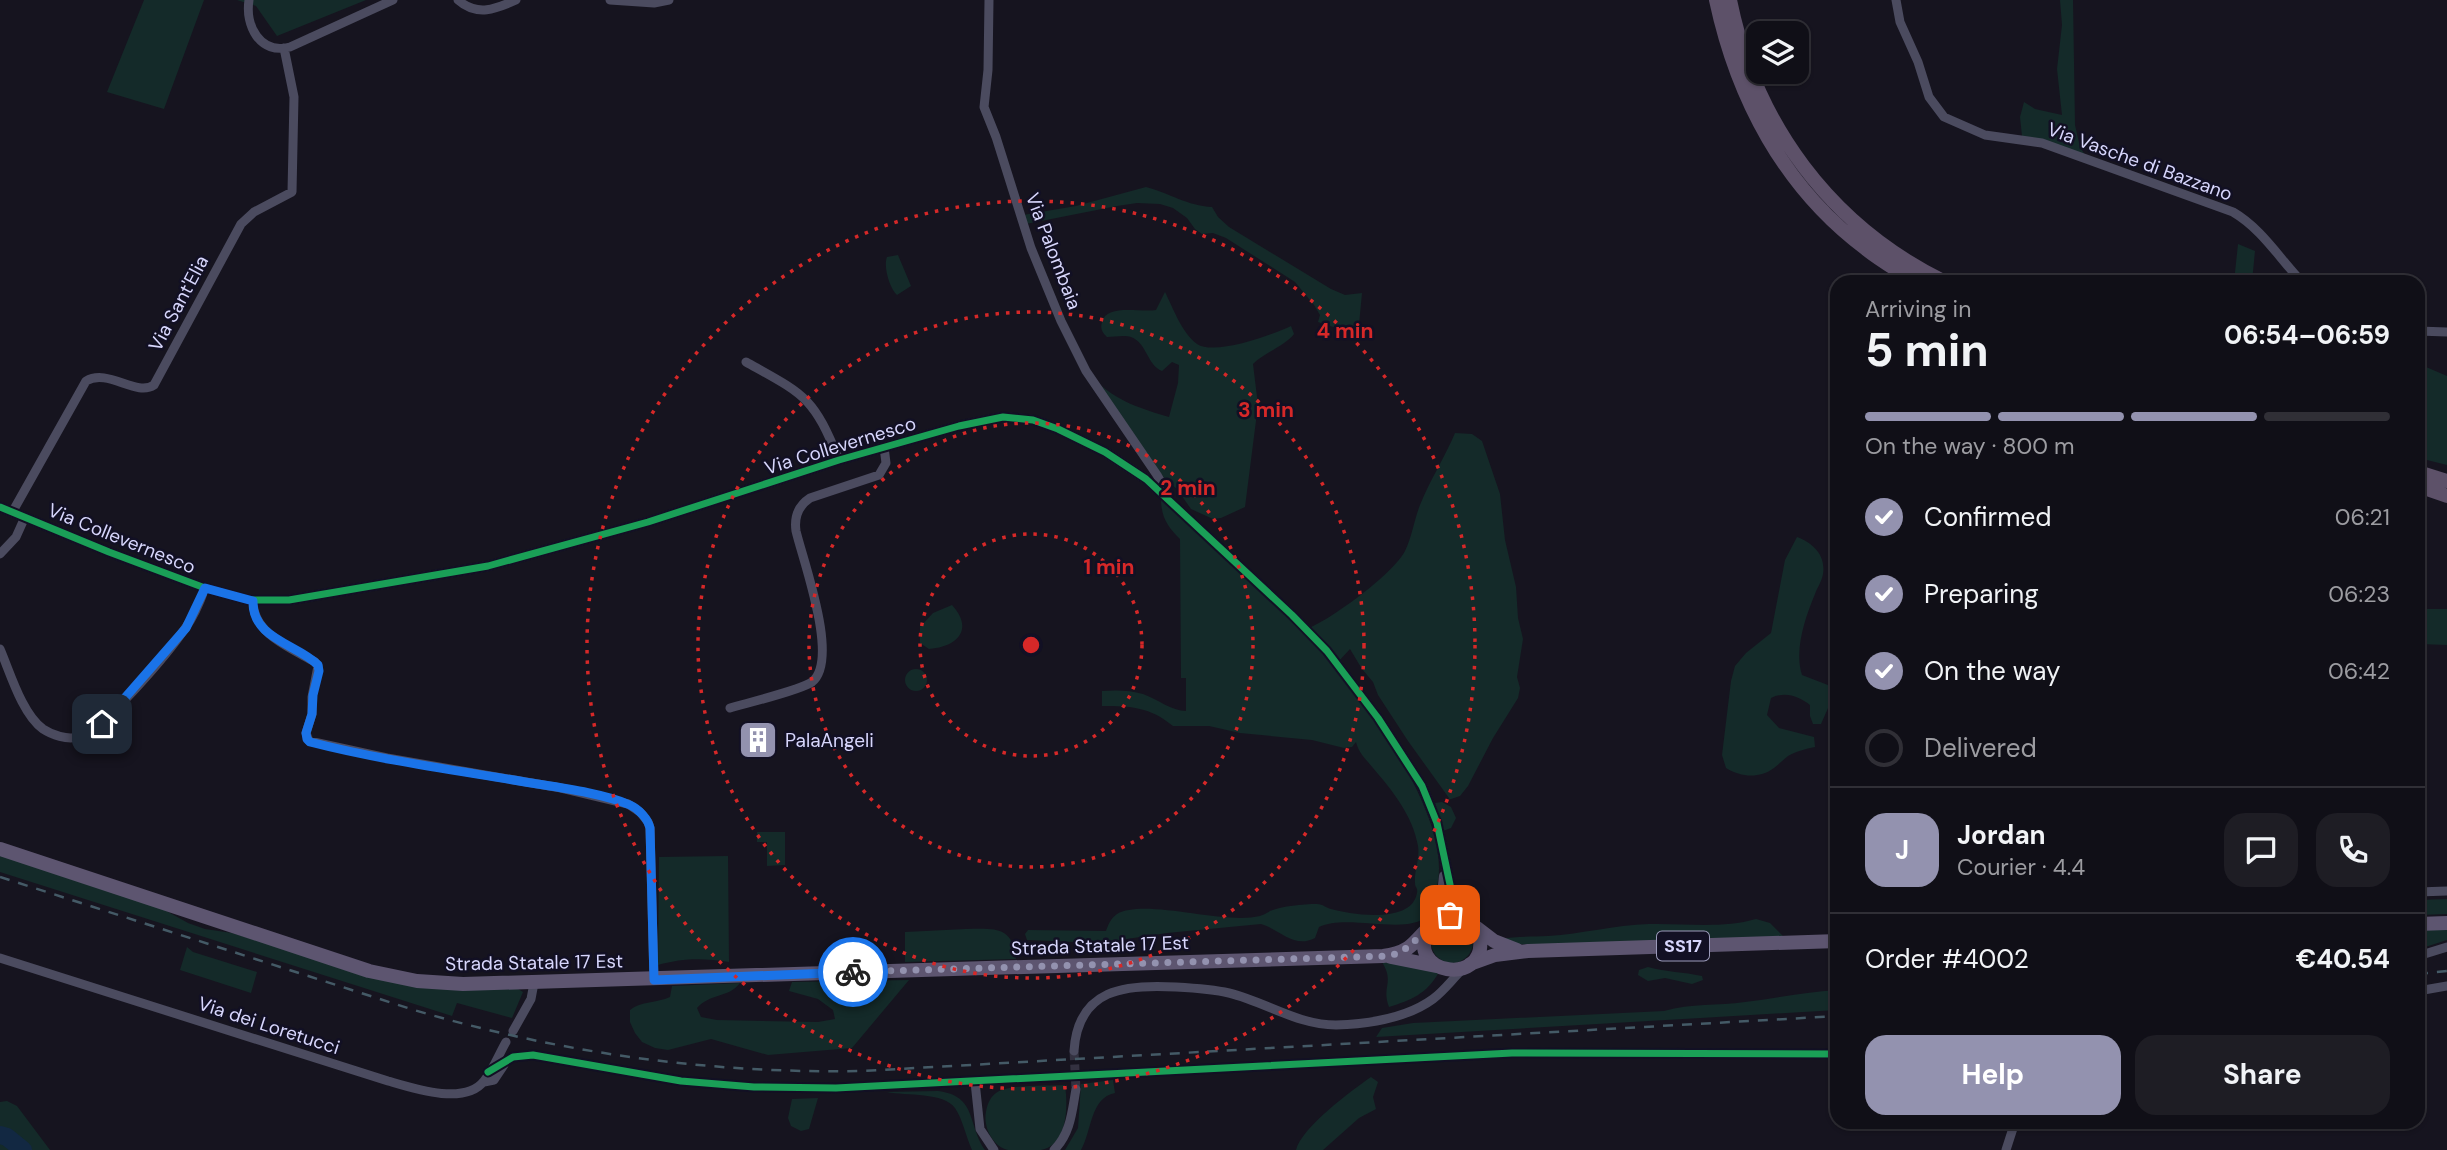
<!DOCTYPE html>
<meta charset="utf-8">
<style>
body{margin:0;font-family:"DM Sans",sans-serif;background:#1e1d24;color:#f1f3f6;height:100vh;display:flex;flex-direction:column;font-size:26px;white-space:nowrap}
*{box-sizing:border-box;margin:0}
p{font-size:23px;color:#9c9ca1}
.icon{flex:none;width:38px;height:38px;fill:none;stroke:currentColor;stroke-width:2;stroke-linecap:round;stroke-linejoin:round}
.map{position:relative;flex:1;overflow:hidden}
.details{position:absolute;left:1830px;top:275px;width:595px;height:854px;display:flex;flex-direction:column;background:#100f17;border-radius:21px;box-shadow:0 2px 5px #0004,0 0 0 2px #302f36}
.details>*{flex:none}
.fabs{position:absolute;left:1746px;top:21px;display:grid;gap:14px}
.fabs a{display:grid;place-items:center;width:63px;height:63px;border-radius:14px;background:#100f17;box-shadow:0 2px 5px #0004,0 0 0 2px #302f36;font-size:35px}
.pin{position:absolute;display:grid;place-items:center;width:60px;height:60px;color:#fff;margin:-30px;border-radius:14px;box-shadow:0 4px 10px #0006}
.courier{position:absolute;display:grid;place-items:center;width:70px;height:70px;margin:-35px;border:5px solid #1a73e8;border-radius:50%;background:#fff;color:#222;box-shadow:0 2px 9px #0007}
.overview em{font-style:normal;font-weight:700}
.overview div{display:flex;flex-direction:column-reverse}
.overview{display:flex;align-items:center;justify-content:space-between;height:119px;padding:0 35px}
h1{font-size:46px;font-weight:700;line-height:52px}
.bar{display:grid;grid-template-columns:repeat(4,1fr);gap:10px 7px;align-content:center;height:84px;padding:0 35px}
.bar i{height:9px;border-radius:5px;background:#302f36}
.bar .active{background:#9392af}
.bar p{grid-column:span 4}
.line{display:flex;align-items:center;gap:18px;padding:0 35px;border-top:2px solid #302f36}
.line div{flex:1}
.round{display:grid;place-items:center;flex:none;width:74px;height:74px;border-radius:21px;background:#1e1d24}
ol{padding:0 35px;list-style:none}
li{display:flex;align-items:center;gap:21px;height:77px}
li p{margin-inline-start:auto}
li .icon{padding:7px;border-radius:50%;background:#9392af;color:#fff;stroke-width:4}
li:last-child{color:#9c9ca1}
li i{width:38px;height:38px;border:4px solid #302f36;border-radius:50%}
.cta{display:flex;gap:14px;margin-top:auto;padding:14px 35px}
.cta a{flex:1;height:80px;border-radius:21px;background:#9392af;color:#fff;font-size:28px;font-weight:700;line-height:80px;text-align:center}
.cta a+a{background:#1e1d24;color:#f1f3f6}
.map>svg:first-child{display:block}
</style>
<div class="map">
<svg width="2447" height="1150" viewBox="0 0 2447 1150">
<rect width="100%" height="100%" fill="#16141f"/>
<path fill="#142a29" d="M 144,0 L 204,0 L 164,109 L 107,92 Z
M 237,0 L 366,0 L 277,36 L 256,6 Z
M 2060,0 L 2073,0 L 2075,125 L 2080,147 L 2085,155 L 2022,136 L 2020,117 L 2024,102 L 2035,109 L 2062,115 L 2057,69 L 2062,25 Z
M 1146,187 C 1169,193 1188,206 1212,207 L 1218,217 L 1229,227 L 1331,289 L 1345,295 L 1362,293 L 1358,335 L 1318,322 L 1320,315 L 1314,305 L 1295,282 L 1226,238 L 1213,233 L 1202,234 L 1195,229 L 1187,218 L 1173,208 L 1160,204 L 1137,203 L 1117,206 L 1026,224 L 1023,215 L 1076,206 Z
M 2238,244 L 2255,251 L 2252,282 L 2234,282 Z
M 898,255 L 911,286 L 897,295 C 890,289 883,267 887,257 Z
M 1165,292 C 1173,308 1182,333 1197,344 C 1215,356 1272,335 1291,326 L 1294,334 C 1286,345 1264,353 1253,364 L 1258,405 L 1245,507 L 1221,518 L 1213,519 L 1191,509 L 1177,489 L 1165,479 L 1142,450 L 1095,380 C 1116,401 1142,409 1169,417 L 1178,383 L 1179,365 L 1172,362 L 1162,371 C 1147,365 1147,343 1131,337 C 1124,335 1114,337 1107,337 C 1102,332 1100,329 1102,322 C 1107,303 1141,313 1156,310 Z
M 2419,364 L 2447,376 L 2447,465 L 2419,458 L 2419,432 L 2421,428 L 2418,422 Z
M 1455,433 L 1472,434 L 1482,441 L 1500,494 L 1505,540 L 1516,587 L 1518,618 L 1523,639 L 1517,677 L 1520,688 L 1518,698 L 1493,738 L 1468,786 L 1460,796 L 1448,800 L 1449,798 L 1408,741 L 1378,695 L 1373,682 L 1362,669 L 1350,649 L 1338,662 L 1309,628 C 1333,618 1393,574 1405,551 C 1412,537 1414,520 1420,505 C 1430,480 1445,457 1455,433 Z
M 1161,498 C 1212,545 1264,592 1312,642 C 1359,691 1454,816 1437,886 C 1435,896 1434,909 1427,916 C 1407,936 1347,913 1319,927 L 1315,938 C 1294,949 1281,930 1261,924 L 1167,933 L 1100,943 L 1027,940 L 1025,934 L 1028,930 L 1106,931 C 1108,925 1111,918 1117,914 C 1145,898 1223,925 1260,916 C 1261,916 1269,912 1270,911 C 1283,906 1302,904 1317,904 C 1323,904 1326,908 1331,909 C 1352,915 1412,924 1417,893 C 1418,887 1415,888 1415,883 C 1414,871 1420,859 1418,846 C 1413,816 1392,790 1373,768 C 1366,759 1359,754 1356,742 L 1352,747 L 1344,748 L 1312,740 L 1240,733 L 1209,726 L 1173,726 C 1150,707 1131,706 1102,706 L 1102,691 C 1116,690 1130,690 1143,694 C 1157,699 1172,711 1186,711 L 1186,678 L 1181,678 L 1180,539 C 1167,526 1161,517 1161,498 Z
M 1797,537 C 1813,543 1826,555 1823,574 C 1822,581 1817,588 1815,594 C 1805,618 1794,650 1802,675 L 1833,687 L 1832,699 L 1821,724 L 1813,724 L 1810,716 L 1810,705 C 1799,696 1785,691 1771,698 L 1767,715 L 1779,728 L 1814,737 L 1815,747 C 1805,749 1797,751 1788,756 C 1783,760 1779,764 1774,768 C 1759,779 1741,777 1726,768 L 1722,755 L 1731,681 L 1735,666 L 1746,653 L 1771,633 L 1785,560 Z
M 952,605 C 974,629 958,647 929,649 L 920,643 L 920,627 L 933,613 Z
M 2419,609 L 2447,609 L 2447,645 L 2419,644 Z
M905 680a11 11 0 1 1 22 0a11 11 0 1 1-22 0Z
M 1442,802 L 1451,807 L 1456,818 L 1451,828 L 1443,831 L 1435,803 Z
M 757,832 L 785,832 L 785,865 L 767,866 L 767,842 L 757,842 Z
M 0,852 L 152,903 L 188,923 L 205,929 L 232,933 L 370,975 L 515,987 L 523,992 L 512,1018 L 457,1003 L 452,1016 L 0,872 Z
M 728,856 L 729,962 C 703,958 683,958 658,965 L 659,857 Z
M 2447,899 L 2447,914 L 2419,915 L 2419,900 Z
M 1756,919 L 1770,923 L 1784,937 L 1538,945 L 1518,944 L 1500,939 C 1516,936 1531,937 1548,936 C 1582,934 1614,925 1649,924 C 1683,923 1722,929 1756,919 Z
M1431 942a21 21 0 1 1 42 0a21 21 0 1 1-42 0Z
M 2447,928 L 2447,940 L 2419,949 L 2418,929 Z
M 966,929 C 993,929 1013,925 1016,959 L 905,962 L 905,932 Z
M 187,947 L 193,952 L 257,972 L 251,993 L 180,970 Z
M 1382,962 L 1403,963 L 1439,972 C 1427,994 1411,1000 1389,1007 C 1381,986 1395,983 1382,962 Z
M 1648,967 C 1667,972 1683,972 1702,976 L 1703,980 L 1692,984 L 1665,978 L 1648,981 L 1638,975 L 1639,970 Z
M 909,980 L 852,1048 L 768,1055 L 711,1039 L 668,1050 L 655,1048 L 642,1042 L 635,1033 L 630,1022 L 630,1010 C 641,1001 657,1003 670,997 L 672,986 L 740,983 C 729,998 710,993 697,1008 L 701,1017 L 717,1020 L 818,1022 L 835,1019 L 833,1010 L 818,999 L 789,991 L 792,982 Z
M 1837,990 L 1837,1010 L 1376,1037 L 1382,1028 L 1413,1023 L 1664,1011 C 1691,1003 1718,1006 1745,1002 C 1776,998 1806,992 1837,990 Z
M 1371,1077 L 1378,1082 L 1373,1097 L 1376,1109 L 1359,1118 L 1323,1150 L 1296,1150 C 1302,1127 1351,1091 1371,1077 Z
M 1113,1080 L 1115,1093 C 1090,1098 1092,1131 1081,1150 L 1065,1150 L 1078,1128 L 1081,1084 Z
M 1065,1085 C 1068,1106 1068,1145 1041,1150 C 1036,1150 1029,1150 1024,1150 C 1020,1150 1013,1150 1008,1150 C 992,1146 983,1126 986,1112 C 987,1105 990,1097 996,1093 C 1008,1084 1049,1086 1065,1085 Z
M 938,1091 C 977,1096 967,1123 985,1150 L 972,1150 C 966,1137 963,1120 955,1108 C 944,1092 906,1096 887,1092 Z
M 818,1098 L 809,1129 L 801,1131 L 791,1126 L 788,1118 L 792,1099 Z
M 7,1101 L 17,1106 L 50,1150 L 0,1150 L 0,1102 Z"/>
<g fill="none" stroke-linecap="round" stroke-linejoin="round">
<path stroke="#122842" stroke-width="18" d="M 0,1135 L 7,1137 L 23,1150"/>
<path stroke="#333140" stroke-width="9" stroke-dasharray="9 4.5" stroke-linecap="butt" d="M 1074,1051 L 1076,1089"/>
<path stroke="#4b4b5f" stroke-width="9" d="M 249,0 C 245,26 260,55 290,47 L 393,0
M 458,0 C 477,17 496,9 516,0
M 610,0 L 654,3 L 669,0
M 989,0 L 988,70 L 984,107 L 996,137 L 1031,248 L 1061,321 L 1086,371 L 1157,475 L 1161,482 L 1161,491
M 1896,0 L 1900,22 L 1918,62 L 1929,97 L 1944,117 L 1985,135 L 2042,143 L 2233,212 C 2262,229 2279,258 2302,282
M 2418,331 L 2447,332
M 746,362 C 805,395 813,396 839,460
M 13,511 L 86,381 C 108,368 136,397 154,385 L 241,224 L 254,212 L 292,192 L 294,97 L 284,48
M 0,554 L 16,537 L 25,517
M 253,601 C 253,634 291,648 315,662 L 318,666 L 312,697 L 312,714 L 306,733 L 309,741 L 387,758 L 561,788 L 628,804 L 640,812 L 648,822 L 650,828 L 654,980
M 0,649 C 10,672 22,714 43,729 C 52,735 67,740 78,737 C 104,730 170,651 186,627 C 195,615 200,602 205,588
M 730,708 C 747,703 801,690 812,682 C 840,660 803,561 796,531 C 794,517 798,506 810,498 L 879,475 L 886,463 L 884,447
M 2418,892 L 2447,891
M 2418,956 L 2447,947
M 0,958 L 388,1081 C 412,1088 465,1106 484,1081 C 493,1070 499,1054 506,1042
M 2418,991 L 2447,986
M 513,1031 L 531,999 L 534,983
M 1074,1051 C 1078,988 1126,984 1176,987 C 1194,988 1212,989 1229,993 C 1266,1002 1297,1025 1336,1025 C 1368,1024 1407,1018 1433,999 C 1445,990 1453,978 1464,968
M 488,1072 L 513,1057 L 533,1055 L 681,1081 L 754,1087 L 836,1088 L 1512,1053 L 1838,1054
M 484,1082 L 494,1080 L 504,1065
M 975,1082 L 980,1129 L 994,1150
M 1054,1150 C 1071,1133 1072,1111 1076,1089
M 2006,1150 L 2015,1122"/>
<path stroke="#4b4b5f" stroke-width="10" d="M 0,507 L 109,552 L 205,588 L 248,600 L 289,600 L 488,566 L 648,522 L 839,460 L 959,426 L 1003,417 L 1033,420 L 1058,429 L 1105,452 L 1146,479 L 1292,615 L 1327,651 L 1378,718 L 1422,786 L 1437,823 L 1452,894 L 1460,910 L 1468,919
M 1434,921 L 1441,903 L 1444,876"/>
<path stroke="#5d5570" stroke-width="14" d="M 0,849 L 369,971 L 417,981 L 463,984 L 1383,956 C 1392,955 1400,953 1408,948 C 1425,936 1439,904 1465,918 C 1473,922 1478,930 1480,939 C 1486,987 1403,975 1429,927
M 2418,924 L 2447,923
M 1477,928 L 1494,941 L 1517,950
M 1391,957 L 1436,966
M 1470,964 L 1495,955 L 1528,951 L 1838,941"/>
<path stroke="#5d5169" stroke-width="14" d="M 1716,0 C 1737,98 1784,188 1866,249 C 1881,261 1899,271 1915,282
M 1730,0 C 1755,124 1830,226 1945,282
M 2418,472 L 2447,481
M 2418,486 L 2447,496"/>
<path stroke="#445a66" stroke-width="2.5" stroke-dasharray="10 9" stroke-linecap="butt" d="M 0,877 L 414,1010 C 560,1053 710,1074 863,1071 L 1838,1016
M 2418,974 L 2447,971"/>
<g stroke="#121024" stroke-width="11">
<path id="cycleway" d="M 0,507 L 109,552 L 205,588 L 248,600 L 289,600 L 488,566 L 648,522 L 839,460 L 959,426 L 1003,417 L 1033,420 L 1058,429 L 1105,452 L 1146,479 L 1292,615 L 1327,651 L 1378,718 L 1422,786 L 1437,823 L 1452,894 L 1460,910 L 1468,920
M 488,1072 L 513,1057 L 533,1055 L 681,1081 L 754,1087 L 836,1088 L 1512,1053 L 1838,1054"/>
</g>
<use href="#cycleway" stroke="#1a9f57" stroke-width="7"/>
</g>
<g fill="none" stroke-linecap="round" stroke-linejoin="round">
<path stroke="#9392af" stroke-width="7" stroke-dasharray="0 12.6" d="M 853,972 L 1388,956 C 1418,950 1424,920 1450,915"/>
<path stroke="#1a73e8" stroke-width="9" d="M 102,724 L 186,628 L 205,588 L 253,601 C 252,639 297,644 318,665 L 319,671 L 313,695 L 312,714 L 306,733 L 307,739 L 310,742 C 380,760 454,770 525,782 C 555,787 603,793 630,805 C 639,809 648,819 650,828 L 654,980 L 853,972"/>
</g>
<g fill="none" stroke="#d62828" stroke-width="3.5" stroke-dasharray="3.5 7">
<circle cx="1031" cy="645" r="111"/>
<circle cx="1031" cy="645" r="222"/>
<circle cx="1031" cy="645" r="333"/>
<circle cx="1031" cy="645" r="444"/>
</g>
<defs>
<g id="building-square" transform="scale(2.0125)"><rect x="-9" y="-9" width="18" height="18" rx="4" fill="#9392af" stroke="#121024"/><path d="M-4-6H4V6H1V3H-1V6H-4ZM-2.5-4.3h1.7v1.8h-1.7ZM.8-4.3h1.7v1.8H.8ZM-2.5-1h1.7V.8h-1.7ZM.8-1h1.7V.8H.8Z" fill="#fff"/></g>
</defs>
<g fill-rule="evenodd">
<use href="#building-square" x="758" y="740"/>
</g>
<g text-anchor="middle" stroke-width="5" stroke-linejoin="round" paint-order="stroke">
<rect fill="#121024" stroke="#9c9bbb" stroke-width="2" x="1657" y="931.5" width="52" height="29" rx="5"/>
<g font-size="18" font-weight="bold" fill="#d7d6fc">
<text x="1683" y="952">SS17</text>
</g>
<g font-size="19" fill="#d7d6fc" stroke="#121024">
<text transform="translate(2140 161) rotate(20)" y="7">Via Vasche di Bazzano</text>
<text transform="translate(1054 251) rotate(69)" y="7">Via Palombaia</text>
<text transform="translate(178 303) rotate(-62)" y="7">Via Sant'Elia</text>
<text transform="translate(840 445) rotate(-17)" y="7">Via Collevernesco</text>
<text transform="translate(122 538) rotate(22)" y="7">Via Collevernesco</text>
<text transform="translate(1100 945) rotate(-2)" y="7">Strada Statale 17 Est</text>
<text transform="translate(534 962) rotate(-1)" y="7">Strada Statale 17 Est</text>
<text transform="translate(269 1025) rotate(18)" y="7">Via dei Loretucci</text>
</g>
<g font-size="19" fill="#d7d6fc" stroke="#121024" text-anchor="start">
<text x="785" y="747">PalaAngeli</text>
</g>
</g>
<circle cx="1031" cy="645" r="10" fill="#d62828" stroke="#121024" stroke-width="3.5"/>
<g font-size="21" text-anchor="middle" font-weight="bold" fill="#d62828" stroke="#121024" stroke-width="5" stroke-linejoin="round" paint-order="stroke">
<text x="1345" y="338">4 min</text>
<text x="1266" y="417">3 min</text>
<text x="1188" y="495">2 min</text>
<text x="1109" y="574">1 min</text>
</g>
</svg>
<div class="fabs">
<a><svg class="icon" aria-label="layers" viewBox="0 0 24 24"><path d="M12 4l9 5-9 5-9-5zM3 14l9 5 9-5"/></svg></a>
</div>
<div class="pin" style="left:1450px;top:915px;background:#ea580c"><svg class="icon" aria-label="bag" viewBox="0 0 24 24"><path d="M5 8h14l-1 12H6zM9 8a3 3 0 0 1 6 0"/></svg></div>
<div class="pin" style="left:102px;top:724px;background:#1f2937"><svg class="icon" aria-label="home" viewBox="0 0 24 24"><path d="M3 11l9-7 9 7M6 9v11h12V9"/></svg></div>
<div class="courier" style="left:853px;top:972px"><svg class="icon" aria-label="bike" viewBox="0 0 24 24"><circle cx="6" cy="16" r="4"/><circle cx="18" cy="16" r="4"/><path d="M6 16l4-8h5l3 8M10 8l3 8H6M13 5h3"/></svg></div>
<section class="details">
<div class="overview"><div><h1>5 min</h1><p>Arriving in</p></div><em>06:54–06:59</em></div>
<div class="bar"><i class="active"></i><i class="active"></i><i class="active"></i><i></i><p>On the way · 800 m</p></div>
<ol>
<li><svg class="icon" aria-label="check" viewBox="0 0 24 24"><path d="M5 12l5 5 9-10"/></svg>Confirmed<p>06:21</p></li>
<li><svg class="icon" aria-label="check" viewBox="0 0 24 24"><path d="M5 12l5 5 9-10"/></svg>Preparing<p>06:23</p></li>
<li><svg class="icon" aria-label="check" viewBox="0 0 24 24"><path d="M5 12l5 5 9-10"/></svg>On the way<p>06:42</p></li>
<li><i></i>Delivered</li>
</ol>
<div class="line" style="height:126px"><b class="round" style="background:#9392af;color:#fff">J</b><div><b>Jordan</b><p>Courier · 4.4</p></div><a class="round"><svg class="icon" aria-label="chat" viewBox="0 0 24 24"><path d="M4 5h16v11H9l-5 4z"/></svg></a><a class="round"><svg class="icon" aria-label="phone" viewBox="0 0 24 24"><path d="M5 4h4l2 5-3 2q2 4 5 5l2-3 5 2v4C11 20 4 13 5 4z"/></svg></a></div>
<div class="line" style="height:91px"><div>Order #4002</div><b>€40.54</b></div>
<div class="cta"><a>Help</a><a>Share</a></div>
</section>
</div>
